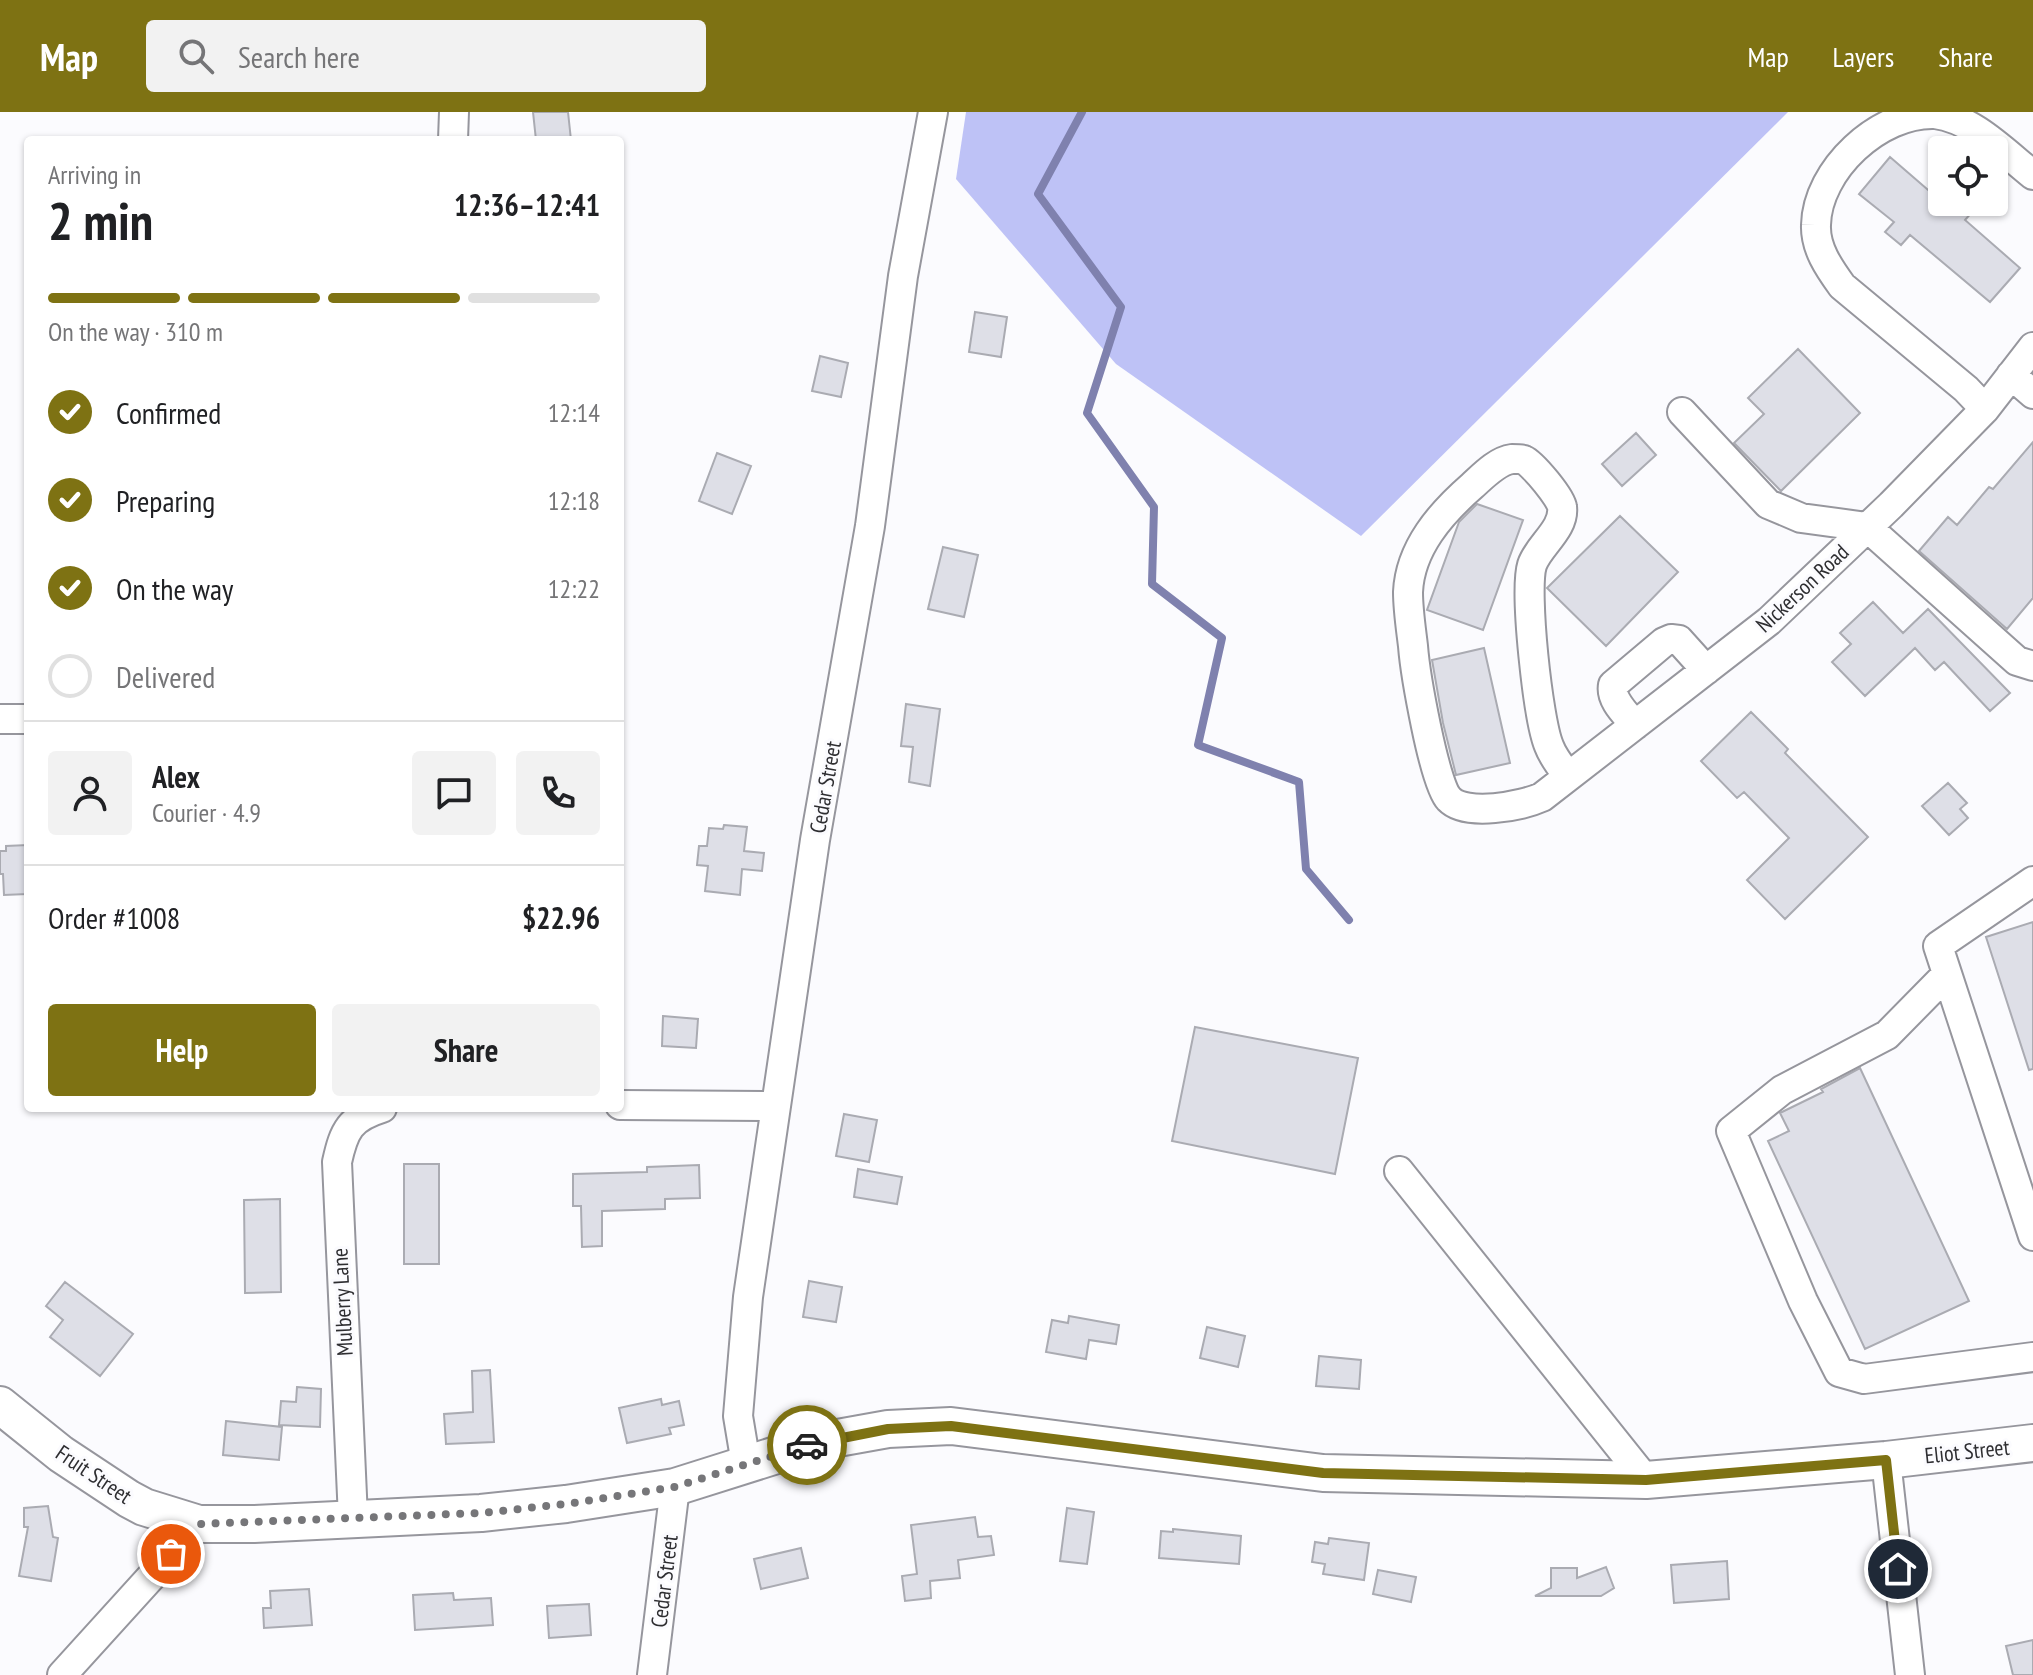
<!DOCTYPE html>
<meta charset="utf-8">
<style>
body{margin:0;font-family:"PT Sans Narrow",sans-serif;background:#f2f2f2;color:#202124;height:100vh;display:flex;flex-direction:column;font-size:30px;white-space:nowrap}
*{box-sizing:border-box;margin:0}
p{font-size:26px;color:#757577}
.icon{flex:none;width:44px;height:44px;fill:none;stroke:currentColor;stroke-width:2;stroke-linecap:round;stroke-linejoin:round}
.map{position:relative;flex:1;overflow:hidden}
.side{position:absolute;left:24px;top:24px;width:600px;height:976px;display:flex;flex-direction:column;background:#fff;border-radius:8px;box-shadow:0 2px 6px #0004}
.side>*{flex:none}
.buttons{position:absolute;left:1928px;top:24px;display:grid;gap:16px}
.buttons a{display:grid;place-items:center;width:80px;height:80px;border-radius:8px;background:#fff;box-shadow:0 2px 6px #0004;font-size:40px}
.pin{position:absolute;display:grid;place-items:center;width:68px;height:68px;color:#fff;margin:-34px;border:4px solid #fff;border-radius:50%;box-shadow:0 2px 8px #0007}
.courier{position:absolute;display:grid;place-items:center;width:80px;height:80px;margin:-40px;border:6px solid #7e7213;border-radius:50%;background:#fff;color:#222;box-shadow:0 2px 10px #0007}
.head em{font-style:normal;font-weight:600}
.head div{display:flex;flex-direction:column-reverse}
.head{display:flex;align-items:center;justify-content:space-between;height:136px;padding:0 24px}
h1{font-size:52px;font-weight:600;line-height:60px}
.bar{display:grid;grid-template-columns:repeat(4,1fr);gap:12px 8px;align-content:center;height:96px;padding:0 24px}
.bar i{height:10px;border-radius:6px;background:#e0e0e0}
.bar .on{background:#7e7213}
.bar p{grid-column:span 4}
.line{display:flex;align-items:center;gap:20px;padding:0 24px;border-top:2px solid #e0e0e0}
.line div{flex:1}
.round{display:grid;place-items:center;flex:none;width:84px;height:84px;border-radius:8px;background:#f2f2f2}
ol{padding:0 24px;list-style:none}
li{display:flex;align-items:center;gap:24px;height:88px}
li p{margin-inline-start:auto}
li .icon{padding:8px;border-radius:50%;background:#7e7213;color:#fff;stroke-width:4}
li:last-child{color:#757577}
li i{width:44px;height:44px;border:4px solid #e0e0e0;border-radius:50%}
.cta{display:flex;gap:16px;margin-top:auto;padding:16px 24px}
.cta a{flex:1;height:92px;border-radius:8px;background:#7e7213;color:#fff;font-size:32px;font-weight:600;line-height:92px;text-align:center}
.cta a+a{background:#f2f2f2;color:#202124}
header{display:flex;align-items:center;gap:48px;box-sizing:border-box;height:112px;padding:0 40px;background:#7e7213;color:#fff}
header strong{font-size:38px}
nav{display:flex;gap:44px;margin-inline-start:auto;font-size:28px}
.search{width:560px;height:72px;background:#f2f2f2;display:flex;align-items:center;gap:20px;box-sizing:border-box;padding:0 28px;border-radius:8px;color:#757577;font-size:30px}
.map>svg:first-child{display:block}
</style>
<header>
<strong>Map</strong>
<div class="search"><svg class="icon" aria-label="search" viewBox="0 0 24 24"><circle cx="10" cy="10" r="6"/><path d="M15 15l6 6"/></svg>Search here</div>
<nav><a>Map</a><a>Layers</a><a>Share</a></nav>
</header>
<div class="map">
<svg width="2033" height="1563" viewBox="0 0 2033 1563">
<rect width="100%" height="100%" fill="#fbfbfe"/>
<path fill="#bec2f6" d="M 966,0 L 1788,0 L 1361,424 L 1116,252 L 956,67 Z"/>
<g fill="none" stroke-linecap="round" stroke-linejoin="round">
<path stroke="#7f81ae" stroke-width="8" d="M 1082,0 L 1038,82 L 1121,195 L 1087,301 L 1154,395 L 1152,472 L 1222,526 L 1198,633 L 1299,670 L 1306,757 L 1349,808"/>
</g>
<path fill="#dedfe7" stroke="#aaabb2" stroke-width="2" d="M 533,0 L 568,0 L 571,28 L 536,28 Z
M 1890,45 L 1942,90 L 1981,90 L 1965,108 L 2020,156 L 1990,190 L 1910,123 L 1901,133 L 1885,120 L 1894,110 L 1859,82 Z
M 975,200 L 1007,205 L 1001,245 L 969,240 Z
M 1798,237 L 1860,301 L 1781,379 L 1734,331 L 1764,302 L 1748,286 Z
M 820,244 L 848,251 L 841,285 L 812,279 Z
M 1636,321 L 1656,343 L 1622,374 L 1602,352 Z
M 2033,330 L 2033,486 L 2007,517 L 1919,439 L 1948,405 L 1957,413 L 1989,375 L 1993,377 Z
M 717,341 L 751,354 L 732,402 L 699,389 Z
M 1477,392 L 1523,408 L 1483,518 L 1427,498 L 1459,410 Z
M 1620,404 L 1678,460 L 1606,534 L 1547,476 Z
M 943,435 L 978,443 L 964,505 L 928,497 Z
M 1873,490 L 1903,521 L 1928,497 L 2010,581 L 1990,599 L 1944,550 L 1935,558 L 1915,536 L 1865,584 L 1832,550 L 1851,532 L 1840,521 Z
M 1484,536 L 1510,651 L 1456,663 L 1443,611 L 1432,548 Z
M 906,592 L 940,597 L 930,674 L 909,670 L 913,635 L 901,634 Z
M 1751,600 L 1788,637 L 1785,641 L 1868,725 L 1785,807 L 1747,768 L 1789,726 L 1744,680 L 1737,686 L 1701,649 Z
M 1948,671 L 1967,691 L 1960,697 L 1968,706 L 1949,723 L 1922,694 Z
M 724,713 L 747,715 L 744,739 L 764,741 L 762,759 L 742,757 L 740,783 L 705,779 L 708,754 L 697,753 L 699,734 L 707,734 L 709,716 L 723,717 Z
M 28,733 L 27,782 L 4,783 L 3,762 L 0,762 L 0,739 L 6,739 L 6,734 Z
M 2033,810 L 2033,957 L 2029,958 L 1986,825 Z
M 663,904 L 698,907 L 696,936 L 662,934 Z
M 1195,915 L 1358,946 L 1335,1062 L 1172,1029 Z
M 1860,956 L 1969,1189 L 1865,1237 L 1768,1029 L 1789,1019 L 1780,1001 L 1782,1000 L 1823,980 L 1821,977 Z
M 844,1002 L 877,1008 L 869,1050 L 836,1044 Z
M 404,1052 L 439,1052 L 439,1152 L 404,1152 Z
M 699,1053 L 700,1086 L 665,1087 L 665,1097 L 602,1099 L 602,1134 L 582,1135 L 581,1094 L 573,1094 L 573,1062 L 647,1060 L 647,1055 Z
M 858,1057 L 902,1065 L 897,1092 L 854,1085 Z
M 280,1087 L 281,1180 L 245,1181 L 244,1088 Z
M 809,1169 L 842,1175 L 836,1210 L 803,1205 Z
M 65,1170 L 133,1222 L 100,1264 L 50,1225 L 63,1208 L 46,1194 Z
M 1069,1204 L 1119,1213 L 1116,1232 L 1089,1228 L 1086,1247 L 1046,1240 L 1052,1208 L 1068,1211 Z
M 1207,1215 L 1245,1224 L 1238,1255 L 1200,1246 Z
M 1319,1244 L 1361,1248 L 1359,1277 L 1316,1274 Z
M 490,1258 L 494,1330 L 446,1332 L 444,1302 L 473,1300 L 472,1259 Z
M 297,1275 L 321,1277 L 320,1315 L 279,1313 L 281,1289 L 296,1290 Z
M 661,1287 L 662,1293 L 679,1289 L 684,1313 L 669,1316 L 671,1322 L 627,1331 L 619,1296 Z
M 226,1309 L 282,1315 L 279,1348 L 223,1343 Z
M 48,1394 L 53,1425 L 58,1426 L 51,1469 L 19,1464 L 28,1415 L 24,1415 L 24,1396 Z
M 1067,1396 L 1094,1400 L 1087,1452 L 1060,1449 Z
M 975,1405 L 978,1425 L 991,1424 L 994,1443 L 958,1448 L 960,1466 L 930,1469 L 931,1486 L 905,1489 L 902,1464 L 917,1462 L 911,1413 Z
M 1173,1417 L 1241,1424 L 1239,1452 L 1159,1446 L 1161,1419 L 1173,1420 Z
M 1329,1426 L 1369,1431 L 1364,1468 L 1323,1462 L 1325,1452 L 1312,1450 L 1315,1430 L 1328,1432 Z
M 801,1436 L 808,1466 L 761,1477 L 754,1447 Z
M 1727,1449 L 1729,1487 L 1674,1491 L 1671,1453 Z
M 1606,1455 L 1614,1476 L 1601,1484 L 1535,1484 L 1551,1476 L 1551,1456 L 1577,1456 L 1577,1466 Z
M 1378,1458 L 1416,1465 L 1411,1490 L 1373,1482 Z
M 309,1477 L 312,1513 L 264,1516 L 263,1496 L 271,1496 L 270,1479 Z
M 453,1481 L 454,1488 L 491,1486 L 493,1513 L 415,1518 L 413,1483 Z
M 589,1492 L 591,1523 L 549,1526 L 547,1494 Z
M 2033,1528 L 2033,1563 L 2013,1563 L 2006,1534 Z"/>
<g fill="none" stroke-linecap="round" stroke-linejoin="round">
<g stroke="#96969d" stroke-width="32">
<path id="minor" d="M 453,28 L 454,0
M 2011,263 L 2033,282
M 1985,297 L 1966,277 L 1842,174 C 1829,156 1815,136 1816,113 C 1817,58 1879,0 1935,2 C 1973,7 2003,39 2033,63
M 1682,300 L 1768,392 L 1801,406 L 1867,415 L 2017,549 L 2033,554
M 0,607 L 28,607
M 1635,613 C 1626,602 1610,588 1613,573 L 1664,530 L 1671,527 L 1679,528 L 1706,558
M 1568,664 C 1561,655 1553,645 1549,634 C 1538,608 1524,479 1532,453 C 1538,434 1565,417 1562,395 C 1561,386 1533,352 1524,348 C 1522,347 1514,347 1512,347 C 1497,349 1483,364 1472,374 C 1441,401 1410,436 1408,480 C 1408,498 1411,517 1413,534 C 1415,560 1434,672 1449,687 C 1466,705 1522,694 1542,685 L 1769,509 L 1891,393 L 1985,297 L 2033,235
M 2033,769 L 1938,834 L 2033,1124
M 1947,862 L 1887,923 L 1782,978 L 1731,1019 L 1803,1189 L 1839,1260 L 1864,1267 L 2033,1245
M 620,993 L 775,994
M 1399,1059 L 1646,1368
M 1886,1348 L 1910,1563
M 746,1352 L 738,1304 L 748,1185 L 815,728 L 870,414 L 903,164 L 933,0
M 353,1406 L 337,1050 C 344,1018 350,1006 382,996
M 62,1563 L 199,1412
M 652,1563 L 675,1375"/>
</g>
<g stroke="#96969d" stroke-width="40">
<path id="major" d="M 0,1293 L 61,1342 L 129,1387 L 144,1395 L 199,1412 L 254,1412 L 481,1401 L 566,1392 L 675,1375 L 821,1329 L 888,1317 L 951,1314 L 1323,1361 L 1646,1368 L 1886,1348 L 2033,1331"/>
</g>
<use href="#minor" stroke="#fff" stroke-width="28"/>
<use href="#major" stroke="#fff" stroke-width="36"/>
</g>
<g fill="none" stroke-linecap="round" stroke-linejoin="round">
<path stroke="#767679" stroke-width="8" stroke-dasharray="0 14.4" d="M 171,1442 L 199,1412 L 481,1401 L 566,1392 L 675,1375 L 807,1333"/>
<path stroke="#7e7213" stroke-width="10" d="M 807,1333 L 888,1317 L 951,1314 L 1323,1361 L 1646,1368 L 1886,1348 L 1898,1457"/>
</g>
<g text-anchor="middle" stroke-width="6" stroke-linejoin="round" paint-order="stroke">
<g font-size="22" fill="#2e2e31" stroke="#fbfbfe">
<text transform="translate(1802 476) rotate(-43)" y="8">Nickerson Road</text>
<text transform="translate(825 675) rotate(-80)" y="8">Cedar Street</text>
<text transform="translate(342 1190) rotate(-93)" y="8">Mulberry Lane</text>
<text transform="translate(1967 1339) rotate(-6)" y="8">Eliot Street</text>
<text transform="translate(94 1362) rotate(34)" y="8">Fruit Street</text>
<text transform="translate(664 1469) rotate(-83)" y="8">Cedar Street</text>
</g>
</g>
</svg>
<div class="buttons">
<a><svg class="icon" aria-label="locate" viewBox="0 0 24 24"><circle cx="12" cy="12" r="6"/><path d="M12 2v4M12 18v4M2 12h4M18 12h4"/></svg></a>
</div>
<div class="pin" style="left:171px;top:1442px;background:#ea580c"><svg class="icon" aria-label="bag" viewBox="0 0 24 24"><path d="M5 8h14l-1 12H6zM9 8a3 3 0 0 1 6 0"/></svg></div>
<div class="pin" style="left:1898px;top:1457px;background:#1f2937"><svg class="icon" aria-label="home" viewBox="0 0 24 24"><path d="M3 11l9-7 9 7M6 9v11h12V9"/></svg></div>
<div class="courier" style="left:807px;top:1333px"><svg class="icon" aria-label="car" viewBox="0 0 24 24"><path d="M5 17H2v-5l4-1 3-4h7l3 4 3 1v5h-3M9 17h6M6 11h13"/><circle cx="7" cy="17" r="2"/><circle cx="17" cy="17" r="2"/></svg></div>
<section class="side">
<div class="head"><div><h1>2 min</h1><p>Arriving in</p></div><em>12:36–12:41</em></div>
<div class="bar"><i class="on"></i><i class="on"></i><i class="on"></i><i></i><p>On the way · 310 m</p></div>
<ol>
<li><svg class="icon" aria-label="check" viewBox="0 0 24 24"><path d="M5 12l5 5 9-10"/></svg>Confirmed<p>12:14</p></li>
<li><svg class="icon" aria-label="check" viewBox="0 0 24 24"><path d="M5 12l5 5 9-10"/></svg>Preparing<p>12:18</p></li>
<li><svg class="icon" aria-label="check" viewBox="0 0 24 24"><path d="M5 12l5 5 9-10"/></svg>On the way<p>12:22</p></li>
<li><i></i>Delivered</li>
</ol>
<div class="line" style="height:144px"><a class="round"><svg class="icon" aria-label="person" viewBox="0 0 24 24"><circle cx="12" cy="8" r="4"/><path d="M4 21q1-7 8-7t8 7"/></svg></a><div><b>Alex</b><p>Courier · 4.9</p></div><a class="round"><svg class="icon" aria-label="chat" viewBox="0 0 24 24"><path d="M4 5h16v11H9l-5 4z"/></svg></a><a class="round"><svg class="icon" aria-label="phone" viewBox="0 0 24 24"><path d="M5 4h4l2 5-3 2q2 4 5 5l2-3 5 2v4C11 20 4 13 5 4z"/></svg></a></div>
<div class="line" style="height:104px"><div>Order #1008</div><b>$22.96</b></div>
<div class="cta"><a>Help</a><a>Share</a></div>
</section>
</div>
